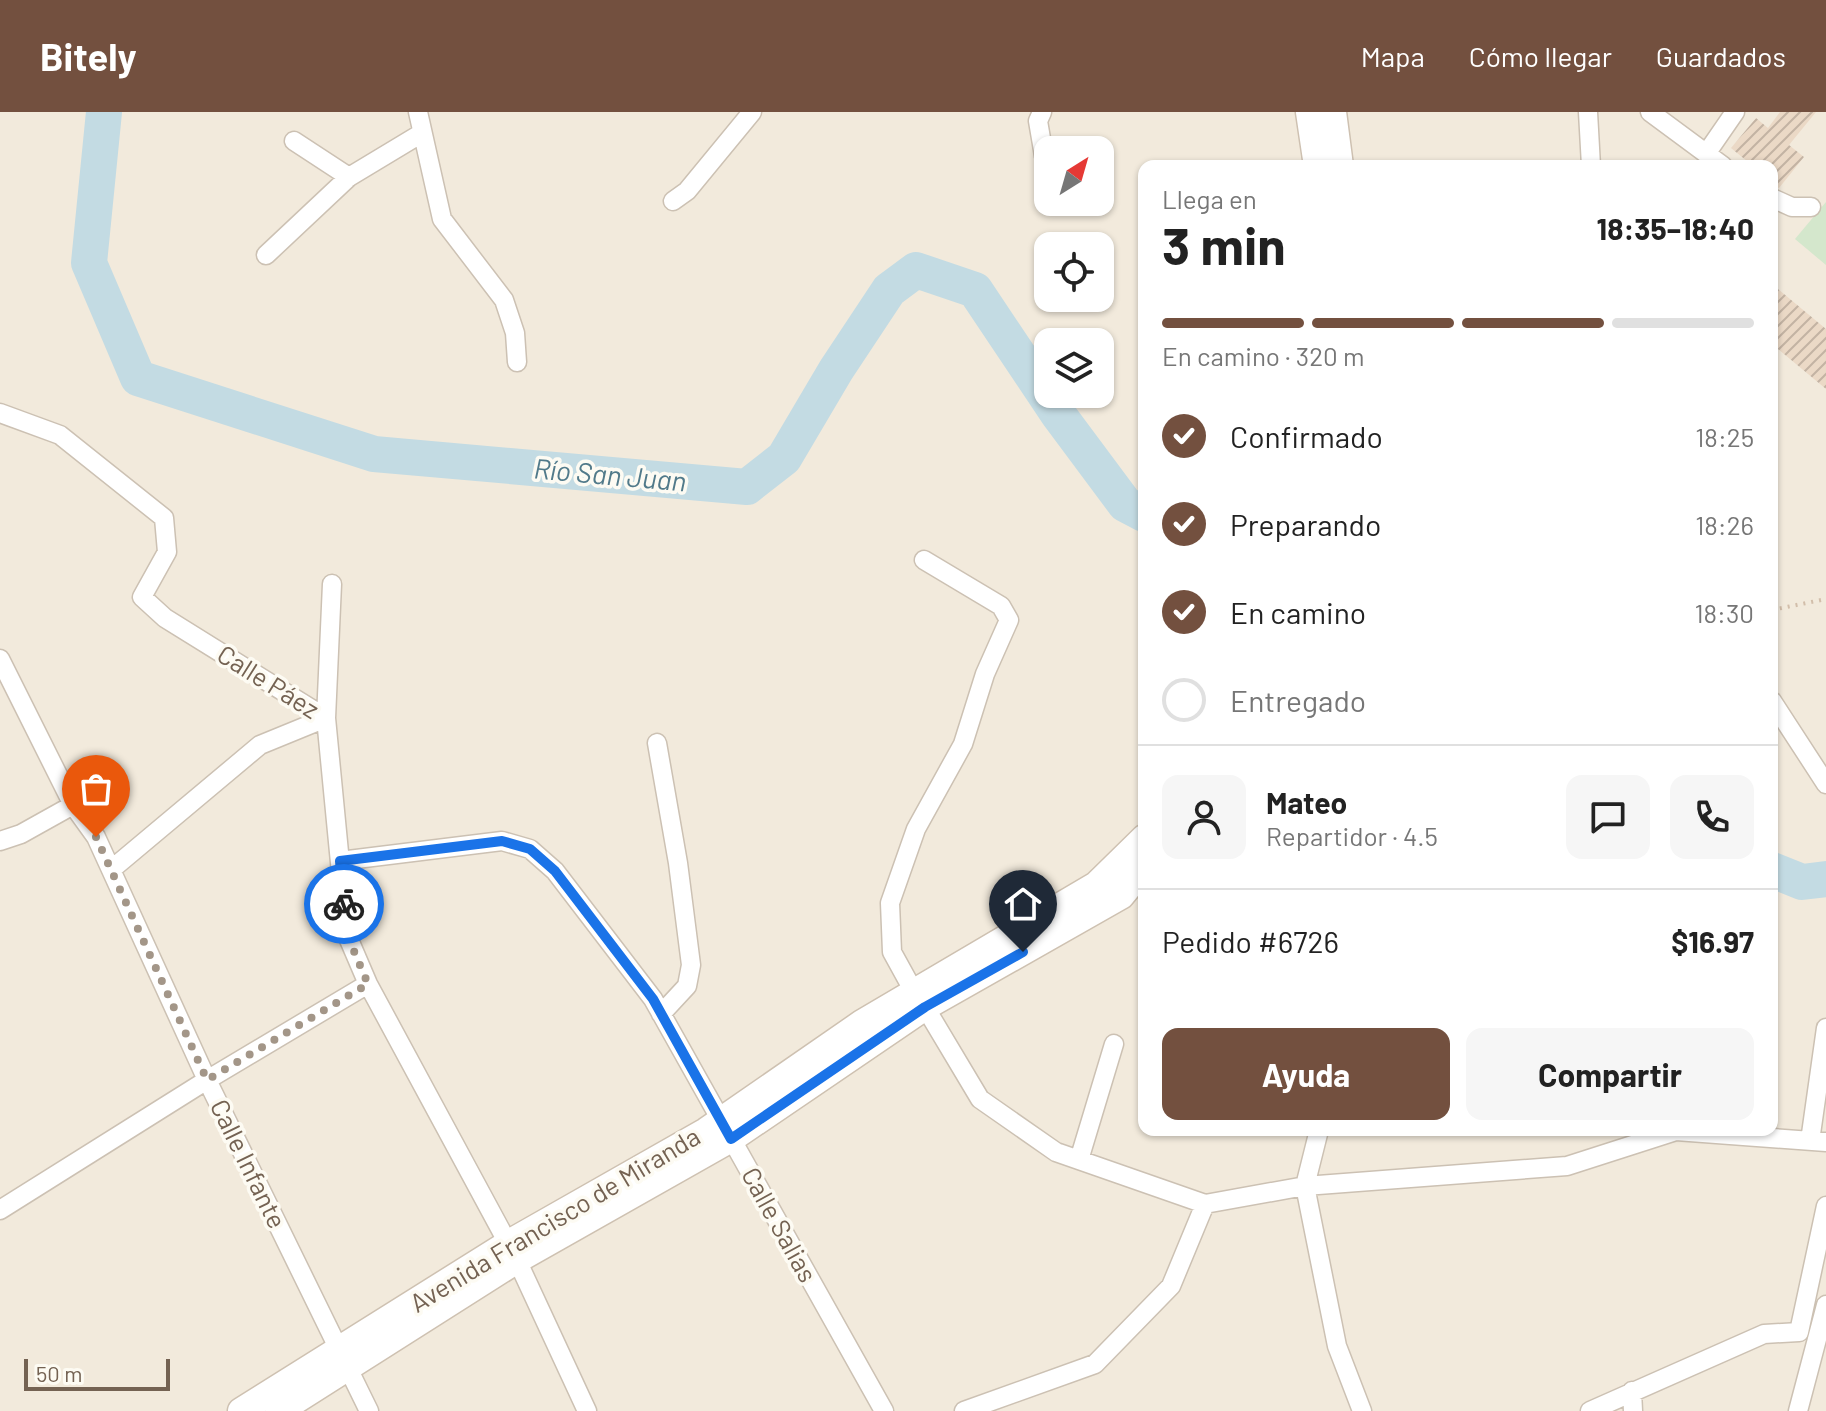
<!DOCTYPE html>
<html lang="es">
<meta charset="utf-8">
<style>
body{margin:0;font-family:Barlow,sans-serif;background:#f6f6f6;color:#222;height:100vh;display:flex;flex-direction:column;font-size:30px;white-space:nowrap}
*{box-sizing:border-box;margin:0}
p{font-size:26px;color:#767676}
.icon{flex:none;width:44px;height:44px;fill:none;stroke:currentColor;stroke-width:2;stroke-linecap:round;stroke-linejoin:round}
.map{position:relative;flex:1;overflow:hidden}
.sheet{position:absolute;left:1138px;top:48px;width:640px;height:976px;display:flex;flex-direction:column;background:#fff;border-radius:16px;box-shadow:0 2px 6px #0004}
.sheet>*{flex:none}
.needle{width:52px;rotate:37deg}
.tools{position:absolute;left:1034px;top:24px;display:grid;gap:16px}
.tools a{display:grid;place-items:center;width:80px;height:80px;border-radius:16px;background:#fff;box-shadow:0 2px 6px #0004;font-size:40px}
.scale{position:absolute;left:24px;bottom:20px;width:146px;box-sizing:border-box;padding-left:8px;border:4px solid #746252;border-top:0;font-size:22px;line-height:28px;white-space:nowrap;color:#746252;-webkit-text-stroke:6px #fdfbf3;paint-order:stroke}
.pin{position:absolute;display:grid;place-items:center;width:68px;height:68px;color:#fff;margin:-82px -34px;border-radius:50% 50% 50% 0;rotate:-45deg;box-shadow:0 0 8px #0007}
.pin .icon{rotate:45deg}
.courier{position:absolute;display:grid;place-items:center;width:80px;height:80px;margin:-40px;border:6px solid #1a73e8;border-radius:50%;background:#fff;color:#222;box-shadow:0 2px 10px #0007}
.head em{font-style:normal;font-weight:700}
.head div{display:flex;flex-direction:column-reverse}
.head{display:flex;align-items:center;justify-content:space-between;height:136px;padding:0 24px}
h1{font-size:52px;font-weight:700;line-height:60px}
.bar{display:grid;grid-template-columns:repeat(4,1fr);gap:12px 8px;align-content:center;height:96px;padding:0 24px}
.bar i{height:10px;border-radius:6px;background:#e0e0e0}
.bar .selected{background:#73503f}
.bar p{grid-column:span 4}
.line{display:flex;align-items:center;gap:20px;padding:0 24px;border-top:2px solid #e0e0e0}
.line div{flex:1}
.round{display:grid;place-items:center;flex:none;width:84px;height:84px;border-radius:16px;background:#f6f6f6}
ol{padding:0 24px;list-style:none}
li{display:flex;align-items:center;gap:24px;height:88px}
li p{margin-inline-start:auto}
li .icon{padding:8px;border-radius:50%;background:#73503f;color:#fff;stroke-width:4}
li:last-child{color:#767676}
li i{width:44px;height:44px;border:4px solid #e0e0e0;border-radius:50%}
.action{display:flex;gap:16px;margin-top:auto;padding:16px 24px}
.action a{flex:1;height:92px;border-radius:16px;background:#73503f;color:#fff;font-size:32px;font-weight:700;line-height:92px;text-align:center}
.action a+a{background:#f6f6f6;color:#222}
header{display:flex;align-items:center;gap:48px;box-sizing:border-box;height:112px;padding:0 40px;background:#73503f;color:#fff}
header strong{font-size:38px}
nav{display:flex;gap:44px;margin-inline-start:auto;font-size:28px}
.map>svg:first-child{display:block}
</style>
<header>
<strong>Bitely</strong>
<nav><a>Mapa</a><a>Cómo llegar</a><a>Guardados</a></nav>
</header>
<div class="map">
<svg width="1826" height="1299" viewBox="0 0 1826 1299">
<defs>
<pattern id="building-hatch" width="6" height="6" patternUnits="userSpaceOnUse" patternTransform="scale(2)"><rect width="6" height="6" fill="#ebd9c6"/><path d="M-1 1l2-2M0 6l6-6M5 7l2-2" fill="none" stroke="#c3b3a3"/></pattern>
</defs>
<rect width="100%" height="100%" fill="#fbf7ed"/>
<path fill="#f2eadc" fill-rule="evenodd" d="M 0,0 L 1826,0 L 1826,1299 L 0,1299 ZM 1048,38 L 1100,38 L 1100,90 L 1048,90 ZM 1144,54 L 1772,54 L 1772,1018 L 1144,1018 ZM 1048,134 L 1100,134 L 1100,186 L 1048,186 ZM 1048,230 L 1100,230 L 1100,282 L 1048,282 Z"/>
<path fill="#d4e7cc" d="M 1826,90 L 1826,153 L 1795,127 Z"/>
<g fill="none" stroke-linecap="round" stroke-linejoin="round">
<path stroke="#c3dbe3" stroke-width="36" d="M 104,0 L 89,151 L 138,266 L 374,342 L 747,375 L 784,346 L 836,258 L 889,178 L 916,158 L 975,178 L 1058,302 L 1125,392 L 1144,402
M 1772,758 L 1802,770 L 1826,767"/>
</g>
<path fill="url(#building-hatch)" d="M 1780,0 L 1816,0 L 1789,33 L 1804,45 L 1779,76 L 1772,74 L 1772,54 L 1753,54 L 1731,36 L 1756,6 L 1768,16 Z
M 1772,172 L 1826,217 L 1826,277 L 1772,232 Z"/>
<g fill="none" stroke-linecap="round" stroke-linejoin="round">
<g stroke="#ccc1b3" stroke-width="21">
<path id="minor" d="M 418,0 L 442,107 L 504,188 L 515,221 L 517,250
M 1042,0 L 1038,9 L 1044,44
M 1588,0 L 1591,54
M 1650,0 L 1723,54
M 294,29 L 349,65
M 1706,42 L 1735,0
M 1772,86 L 1792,95 L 1811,95
M 673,89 L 687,79 L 752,0
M 266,143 L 349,65 L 422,21
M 0,301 L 60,323 L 164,406 L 167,440 L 142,485 L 165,506 L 326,606 L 347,823 L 368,872 L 517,1148 L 587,1299
M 0,547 L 73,693 L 96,725 L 207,968 L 369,1299
M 1772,589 L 1826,672
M 657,631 L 678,751 L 691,853 L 687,874 L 661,902
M 0,729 L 21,722 L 73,693
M 340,749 L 502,729 L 530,737 L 555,759 L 653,887 L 884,1299
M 112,757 L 260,633 L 326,606 L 332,472
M 914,880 L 892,840 L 890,791 L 916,717 L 963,632 L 985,562 L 1009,508 L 1001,494 L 924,448
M 925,895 L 980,987 L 1056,1040 L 1205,1092 L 1305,1074 L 1567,1054 L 1676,1019 L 1826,1030
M 1319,1018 L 1305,1074 L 1337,1234 L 1362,1299
M 1810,1029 L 1826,916
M 1079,1048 L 1114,932
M 0,1098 L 207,968 L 368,872
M 1632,1279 L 1633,1299
M 964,1299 L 1095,1252 L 1171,1174 L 1205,1092
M 1590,1299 L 1764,1222 L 1799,1220 L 1826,1094
M 1798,1299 L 1826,1193"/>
</g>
<g stroke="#cec1b1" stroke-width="29">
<path id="secondary" d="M 1309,0 L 1317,54
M 1333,0 L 1340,54
M 241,1299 L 509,1131 L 706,1019 L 862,911 L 1096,773 L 1144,726
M 279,1299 L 517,1148 L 731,1027 L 925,895 L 1121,784 L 1144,756"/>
</g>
<path stroke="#d2beaa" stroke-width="4" stroke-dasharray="2 6" stroke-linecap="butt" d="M 1772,498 L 1826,487"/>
<use href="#minor" stroke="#fff" stroke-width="18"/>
<use href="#secondary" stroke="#fff" stroke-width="26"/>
</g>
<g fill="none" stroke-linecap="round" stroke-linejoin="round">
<path stroke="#a39688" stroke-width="8" stroke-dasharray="0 14.4" d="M 96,725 L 207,968 L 368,872 L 347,823 L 344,792"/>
<path stroke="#1a73e8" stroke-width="10" d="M 344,792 L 340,749 L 502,729 L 530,737 L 555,759 L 653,887 L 731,1027 L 925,895 L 1023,840"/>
</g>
<g text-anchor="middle" stroke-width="7" stroke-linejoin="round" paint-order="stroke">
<g font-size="26" fill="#746252" stroke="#fdfbf3">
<text transform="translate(268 570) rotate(32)" y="9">Calle Páez</text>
<text transform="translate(248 1052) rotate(64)" y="9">Calle Infante</text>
<text transform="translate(555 1108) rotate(-31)" y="9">Avenida Francisco de Miranda</text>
<text transform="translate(779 1113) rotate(61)" y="9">Calle Salias</text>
</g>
<g font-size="28" font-style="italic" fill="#517a8a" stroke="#fdfbf3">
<text transform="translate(610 363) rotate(5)" y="10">Río San Juan</text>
</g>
</g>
</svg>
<div class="tools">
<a><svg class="needle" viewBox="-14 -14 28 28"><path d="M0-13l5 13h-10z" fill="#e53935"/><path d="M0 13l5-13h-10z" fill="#767676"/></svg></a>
<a><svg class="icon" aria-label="locate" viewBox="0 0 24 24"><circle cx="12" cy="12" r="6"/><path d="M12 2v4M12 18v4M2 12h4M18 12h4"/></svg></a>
<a><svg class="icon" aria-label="layers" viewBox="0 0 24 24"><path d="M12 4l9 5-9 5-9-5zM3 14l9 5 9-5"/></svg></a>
</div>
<div class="scale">50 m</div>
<div class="pin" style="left:96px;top:725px;background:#ea580c"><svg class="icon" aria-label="bag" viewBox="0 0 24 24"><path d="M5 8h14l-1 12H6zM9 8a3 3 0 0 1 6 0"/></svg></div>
<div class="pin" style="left:1023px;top:840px;background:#1f2937"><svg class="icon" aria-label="home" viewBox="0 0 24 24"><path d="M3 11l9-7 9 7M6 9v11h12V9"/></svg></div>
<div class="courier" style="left:344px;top:792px"><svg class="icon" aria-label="bike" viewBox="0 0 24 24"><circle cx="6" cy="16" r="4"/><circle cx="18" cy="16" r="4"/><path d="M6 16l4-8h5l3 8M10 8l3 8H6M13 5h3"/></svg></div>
<section class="sheet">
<div class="head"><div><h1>3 min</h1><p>Llega en</p></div><em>18:35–18:40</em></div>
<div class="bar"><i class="selected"></i><i class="selected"></i><i class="selected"></i><i></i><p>En camino · 320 m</p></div>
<ol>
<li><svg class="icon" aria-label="check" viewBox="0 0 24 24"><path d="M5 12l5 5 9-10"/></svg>Confirmado<p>18:25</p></li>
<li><svg class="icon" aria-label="check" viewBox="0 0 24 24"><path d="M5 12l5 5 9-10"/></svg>Preparando<p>18:26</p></li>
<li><svg class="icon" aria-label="check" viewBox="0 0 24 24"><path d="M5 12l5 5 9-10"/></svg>En camino<p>18:30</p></li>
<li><i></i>Entregado</li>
</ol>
<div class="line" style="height:144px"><a class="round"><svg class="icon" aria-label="person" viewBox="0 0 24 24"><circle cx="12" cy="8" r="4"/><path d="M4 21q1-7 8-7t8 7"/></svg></a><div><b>Mateo</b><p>Repartidor · 4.5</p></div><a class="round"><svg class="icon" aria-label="chat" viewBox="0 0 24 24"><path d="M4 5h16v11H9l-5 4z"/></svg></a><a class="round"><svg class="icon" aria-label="phone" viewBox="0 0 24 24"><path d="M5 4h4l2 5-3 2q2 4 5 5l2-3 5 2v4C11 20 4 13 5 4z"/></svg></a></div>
<div class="line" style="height:104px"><div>Pedido #6726</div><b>$16.97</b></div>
<div class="action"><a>Ayuda</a><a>Compartir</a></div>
</section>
</div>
